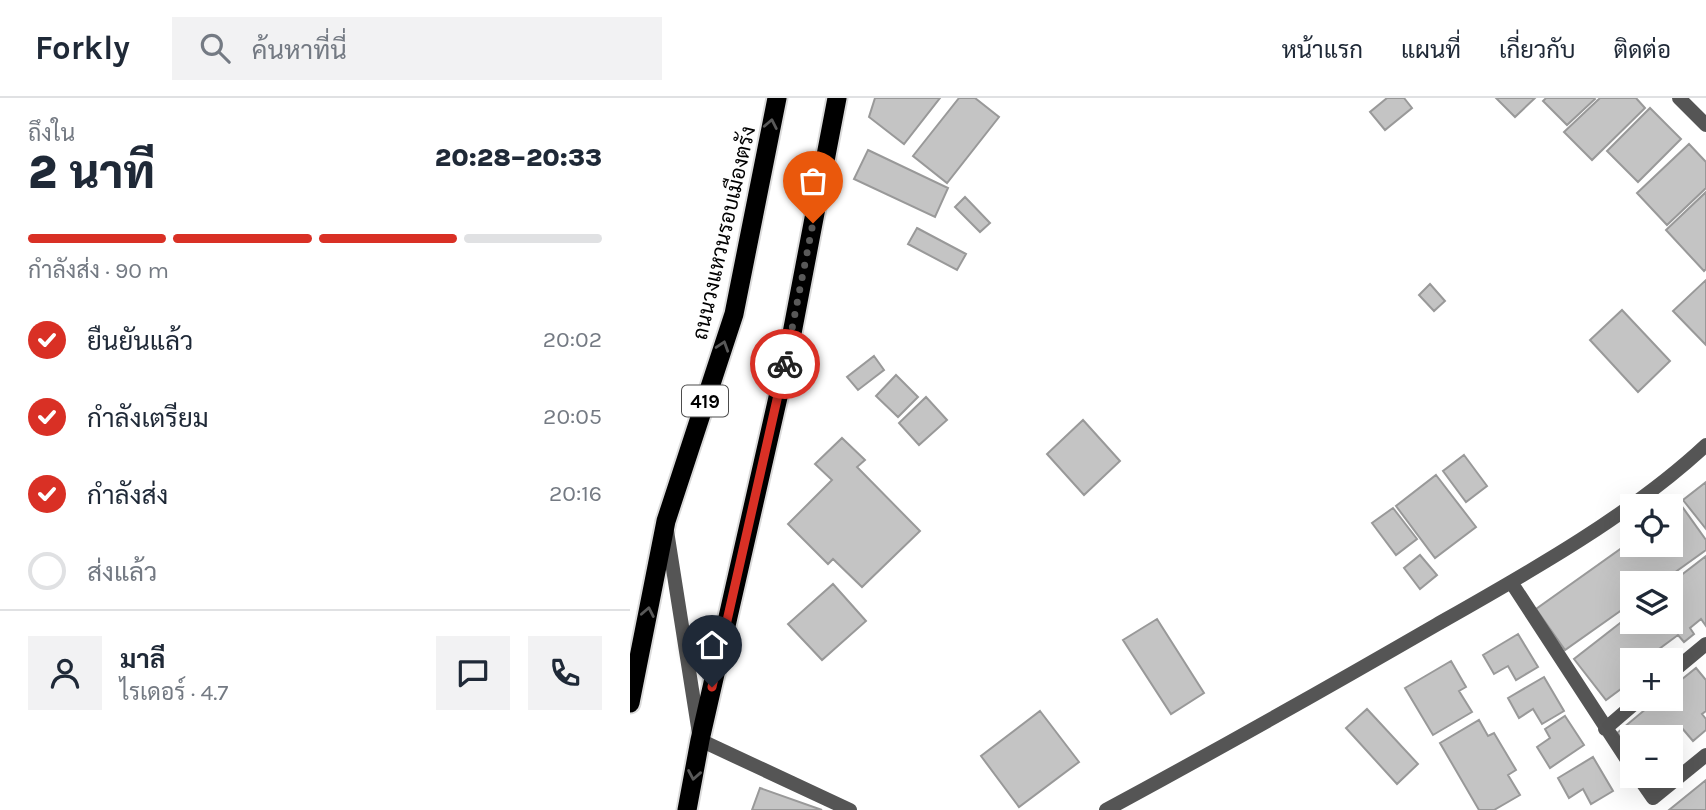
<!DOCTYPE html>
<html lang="th">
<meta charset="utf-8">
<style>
body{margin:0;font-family:Karla,Sarabun,sans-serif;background:#f2f2f3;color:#1f2937;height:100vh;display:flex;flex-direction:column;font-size:26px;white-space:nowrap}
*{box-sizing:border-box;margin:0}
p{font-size:23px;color:#747a83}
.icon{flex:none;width:38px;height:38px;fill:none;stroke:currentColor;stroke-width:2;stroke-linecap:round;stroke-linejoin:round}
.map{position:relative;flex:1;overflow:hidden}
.details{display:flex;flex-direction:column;background:#fff;width:630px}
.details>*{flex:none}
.tools{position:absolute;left:990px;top:396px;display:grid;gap:14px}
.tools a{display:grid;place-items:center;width:63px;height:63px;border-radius:0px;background:#fff;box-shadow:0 7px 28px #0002;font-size:35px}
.pin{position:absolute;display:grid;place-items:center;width:60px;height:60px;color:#fff;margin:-72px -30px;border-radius:50% 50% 50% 0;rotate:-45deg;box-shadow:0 0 7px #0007}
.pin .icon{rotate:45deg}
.courier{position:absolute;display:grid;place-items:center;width:70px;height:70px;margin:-35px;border:5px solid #d93025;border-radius:50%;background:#fff;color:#222;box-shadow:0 2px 9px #0007}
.overview em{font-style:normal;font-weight:800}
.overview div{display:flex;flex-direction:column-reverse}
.overview{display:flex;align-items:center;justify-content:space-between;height:119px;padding:0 28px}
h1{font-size:46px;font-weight:800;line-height:52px}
.bar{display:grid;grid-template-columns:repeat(4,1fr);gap:10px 7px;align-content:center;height:84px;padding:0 28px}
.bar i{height:9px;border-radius:5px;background:#e0e1e3}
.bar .selected{background:#d93025}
.bar p{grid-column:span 4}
.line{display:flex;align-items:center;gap:18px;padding:0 28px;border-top:2px solid #e0e1e3}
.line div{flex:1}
.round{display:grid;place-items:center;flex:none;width:74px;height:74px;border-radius:0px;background:#f2f2f3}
ol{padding:0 28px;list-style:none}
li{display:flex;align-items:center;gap:21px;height:77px}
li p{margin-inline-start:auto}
li .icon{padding:7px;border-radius:50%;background:#d93025;color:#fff;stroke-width:4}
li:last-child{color:#747a83}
li i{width:38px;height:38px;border:4px solid #e0e1e3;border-radius:50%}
header{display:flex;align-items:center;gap:42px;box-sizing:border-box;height:98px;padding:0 35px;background:#fff;border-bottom:2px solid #e0e1e3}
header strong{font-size:33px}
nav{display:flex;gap:38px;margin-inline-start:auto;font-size:24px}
.search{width:490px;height:63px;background:#f2f2f3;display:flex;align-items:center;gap:18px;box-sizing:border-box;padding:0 24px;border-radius:0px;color:#747a83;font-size:26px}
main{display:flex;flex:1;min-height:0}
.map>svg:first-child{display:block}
</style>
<header>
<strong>Forkly</strong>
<div class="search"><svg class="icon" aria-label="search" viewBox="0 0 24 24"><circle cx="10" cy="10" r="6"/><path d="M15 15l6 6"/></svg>ค้นหาที่นี่</div>
<nav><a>หน้าแรก</a><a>แผนที่</a><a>เกี่ยวกับ</a><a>ติดต่อ</a></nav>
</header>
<main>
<section class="details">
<div class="overview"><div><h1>2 นาที</h1><p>ถึงใน</p></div><em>20:28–20:33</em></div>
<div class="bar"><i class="selected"></i><i class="selected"></i><i class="selected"></i><i></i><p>กำลังส่ง · 90 m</p></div>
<ol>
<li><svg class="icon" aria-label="check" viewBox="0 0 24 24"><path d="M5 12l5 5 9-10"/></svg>ยืนยันแล้ว<p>20:02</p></li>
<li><svg class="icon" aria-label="check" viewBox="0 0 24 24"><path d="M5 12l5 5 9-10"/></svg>กำลังเตรียม<p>20:05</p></li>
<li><svg class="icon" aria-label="check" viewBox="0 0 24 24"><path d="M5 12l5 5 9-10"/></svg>กำลังส่ง<p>20:16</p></li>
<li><i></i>ส่งแล้ว</li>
</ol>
<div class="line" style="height:126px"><a class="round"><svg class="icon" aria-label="person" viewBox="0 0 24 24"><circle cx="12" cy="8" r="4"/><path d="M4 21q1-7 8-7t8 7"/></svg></a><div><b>มาลี</b><p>ไรเดอร์ · 4.7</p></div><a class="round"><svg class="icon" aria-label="chat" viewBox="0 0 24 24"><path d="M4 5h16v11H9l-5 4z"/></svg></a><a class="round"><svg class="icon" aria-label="phone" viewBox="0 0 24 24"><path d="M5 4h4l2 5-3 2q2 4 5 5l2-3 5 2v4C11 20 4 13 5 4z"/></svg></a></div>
</section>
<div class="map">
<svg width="1076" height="712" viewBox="0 0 1076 712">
<rect width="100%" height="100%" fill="#fff"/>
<path fill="#c4c4c4" stroke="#999" stroke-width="2" d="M 245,0 L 310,0 L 274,46 L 239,19 Z
M 329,0 L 345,0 L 369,19 L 317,85 L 283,58 Z
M 757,0 L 774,0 L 782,10 L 755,32 L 740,14 Z
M 866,0 L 905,0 L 885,19 Z
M 916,0 L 964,0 L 965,1 L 937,27 L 913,3 Z
M 970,0 L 1006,0 L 1015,10 L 962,62 L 934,34 Z
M 1020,10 L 1051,41 L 1008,84 L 977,53 Z
M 1059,46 L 1076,64 L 1076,90 L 1037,127 L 1007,95 Z
M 238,52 L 318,90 L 305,119 L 224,81 Z
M 1076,94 L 1076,171 L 1074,173 L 1036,132 Z
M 335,99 L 360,125 L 350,134 L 325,109 Z
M 287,130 L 336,156 L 327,172 L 278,146 Z
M 1076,182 L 1076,247 L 1043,213 Z
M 800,186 L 815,203 L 804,213 L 789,197 Z
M 992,212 L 1040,263 L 1008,294 L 960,242 Z
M 244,258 L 254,272 L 228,292 L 217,279 Z
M 266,277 L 288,299 L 268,319 L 246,298 Z
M 296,299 L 317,322 L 289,347 L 269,325 Z
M 453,322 L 490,363 L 454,397 L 417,356 Z
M 212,340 L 235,362 L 227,369 L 290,433 L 232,489 L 203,461 L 198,466 L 158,426 L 202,382 L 185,366 Z
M 834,357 L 857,388 L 836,404 L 813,373 Z
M 806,377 L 846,429 L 805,460 L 766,408 Z
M 1076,384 L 1076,431 L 1053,402 Z
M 1051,407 L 1076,442 L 1076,452 L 1030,485 L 1003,485 L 1003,504 L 935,552 L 906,511 L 1003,442 L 1003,446 L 1041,446 L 1041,414 Z
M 763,410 L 787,441 L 766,457 L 742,425 Z
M 790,457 L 807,477 L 790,491 L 774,470 Z
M 1076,458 L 1076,528 L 1071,521 L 1060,530 L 1064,536 L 1054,544 L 1048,537 L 1025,554 L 1030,560 L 1029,562 L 1003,562 L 1003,582 L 976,602 L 944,561 L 1003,515 L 1003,523 L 1041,523 L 1041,485 Z
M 203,486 L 236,523 L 192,562 L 158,526 Z
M 527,521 L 574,595 L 541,616 L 493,542 Z
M 888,536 L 908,569 L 886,582 L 878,568 L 864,576 L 853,557 Z
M 821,563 L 836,589 L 829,593 L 842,614 L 803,637 L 775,590 Z
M 1066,570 L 1076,582 L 1076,613 L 1072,616 L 1076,621 L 1076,632 L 1063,643 L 1051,629 L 1039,639 L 1003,639 L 1003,653 L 987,635 L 1029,600 L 1041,600 L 1041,590 Z
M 914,579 L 934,613 L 912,626 L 903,611 L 889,620 L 878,600 Z
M 737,611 L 788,666 L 767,686 L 716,630 Z
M 410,613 L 449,664 L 389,709 L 351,658 Z
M 935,618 L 954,647 L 920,670 L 907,649 L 920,640 L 915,631 Z
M 849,622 L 858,638 L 864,635 L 886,672 L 878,677 L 890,697 L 864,712 L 849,712 L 810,645 Z
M 963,659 L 983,693 L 961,706 L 953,691 L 939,700 L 928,680 Z
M 1076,682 L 1076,712 L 1039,712 Z
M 130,690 L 192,712 L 122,712 Z"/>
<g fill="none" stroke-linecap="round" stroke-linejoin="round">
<g stroke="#dbdbdb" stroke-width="23">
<path id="trunk" d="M 0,605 L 36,423 L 104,216 L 147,0
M 57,712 L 70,642 L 159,251 L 207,0"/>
</g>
<path stroke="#555" stroke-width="14" d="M 37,433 L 70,642 L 220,712
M 881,484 L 1003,671
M 1041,575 L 1076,546
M 975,631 L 1011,600
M 1007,677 L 1023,700 L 1076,657
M 476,712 C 587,652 697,590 806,527 C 896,476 1000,418 1076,347"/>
<path stroke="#555" stroke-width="14" d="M 1049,0 L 1076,27"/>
<use href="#trunk" stroke="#000" stroke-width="19"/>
</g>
<defs><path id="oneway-chevron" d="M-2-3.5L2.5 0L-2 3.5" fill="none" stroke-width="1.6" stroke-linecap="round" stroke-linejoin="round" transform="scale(1.75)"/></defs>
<g stroke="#595959">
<use href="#oneway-chevron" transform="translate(141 26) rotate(-79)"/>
<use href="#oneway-chevron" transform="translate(93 248) rotate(-72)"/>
<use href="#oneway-chevron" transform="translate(18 514) rotate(-79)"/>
<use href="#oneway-chevron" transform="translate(64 677) rotate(100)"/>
</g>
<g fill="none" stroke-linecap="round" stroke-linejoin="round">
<path stroke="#595959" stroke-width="7" stroke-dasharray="0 12.6" d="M 155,266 L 183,125"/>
<path stroke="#d93025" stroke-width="9" d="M 82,589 L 155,266"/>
</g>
<g text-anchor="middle" stroke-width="5" stroke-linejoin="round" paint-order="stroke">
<rect fill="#fff" stroke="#4c4c4c" stroke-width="2" x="52" y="287.5" width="46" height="31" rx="5"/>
<g font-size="19" font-weight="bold" fill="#000">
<text x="75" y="310">419</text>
</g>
<g font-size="21" fill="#000" stroke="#fff">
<text transform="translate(94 135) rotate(-77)" y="7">ถนนวงแหวนรอบเมืองตรัง</text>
</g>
</g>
</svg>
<div class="tools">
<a><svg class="icon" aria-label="locate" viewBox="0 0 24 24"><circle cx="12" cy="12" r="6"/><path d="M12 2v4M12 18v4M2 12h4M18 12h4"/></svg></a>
<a><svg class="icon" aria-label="layers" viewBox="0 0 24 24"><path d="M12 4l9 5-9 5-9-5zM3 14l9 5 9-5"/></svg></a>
<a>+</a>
<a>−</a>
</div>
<div class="pin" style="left:183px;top:125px;background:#ea580c"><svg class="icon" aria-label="bag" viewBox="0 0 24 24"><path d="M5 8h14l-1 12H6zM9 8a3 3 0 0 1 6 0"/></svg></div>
<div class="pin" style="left:82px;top:589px;background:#1f2937"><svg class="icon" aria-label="home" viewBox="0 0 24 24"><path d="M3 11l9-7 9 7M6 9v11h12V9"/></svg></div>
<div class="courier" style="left:155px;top:266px"><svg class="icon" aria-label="bike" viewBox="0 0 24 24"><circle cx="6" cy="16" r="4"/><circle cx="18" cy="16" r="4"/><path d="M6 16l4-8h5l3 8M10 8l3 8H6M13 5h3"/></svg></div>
</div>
</main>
